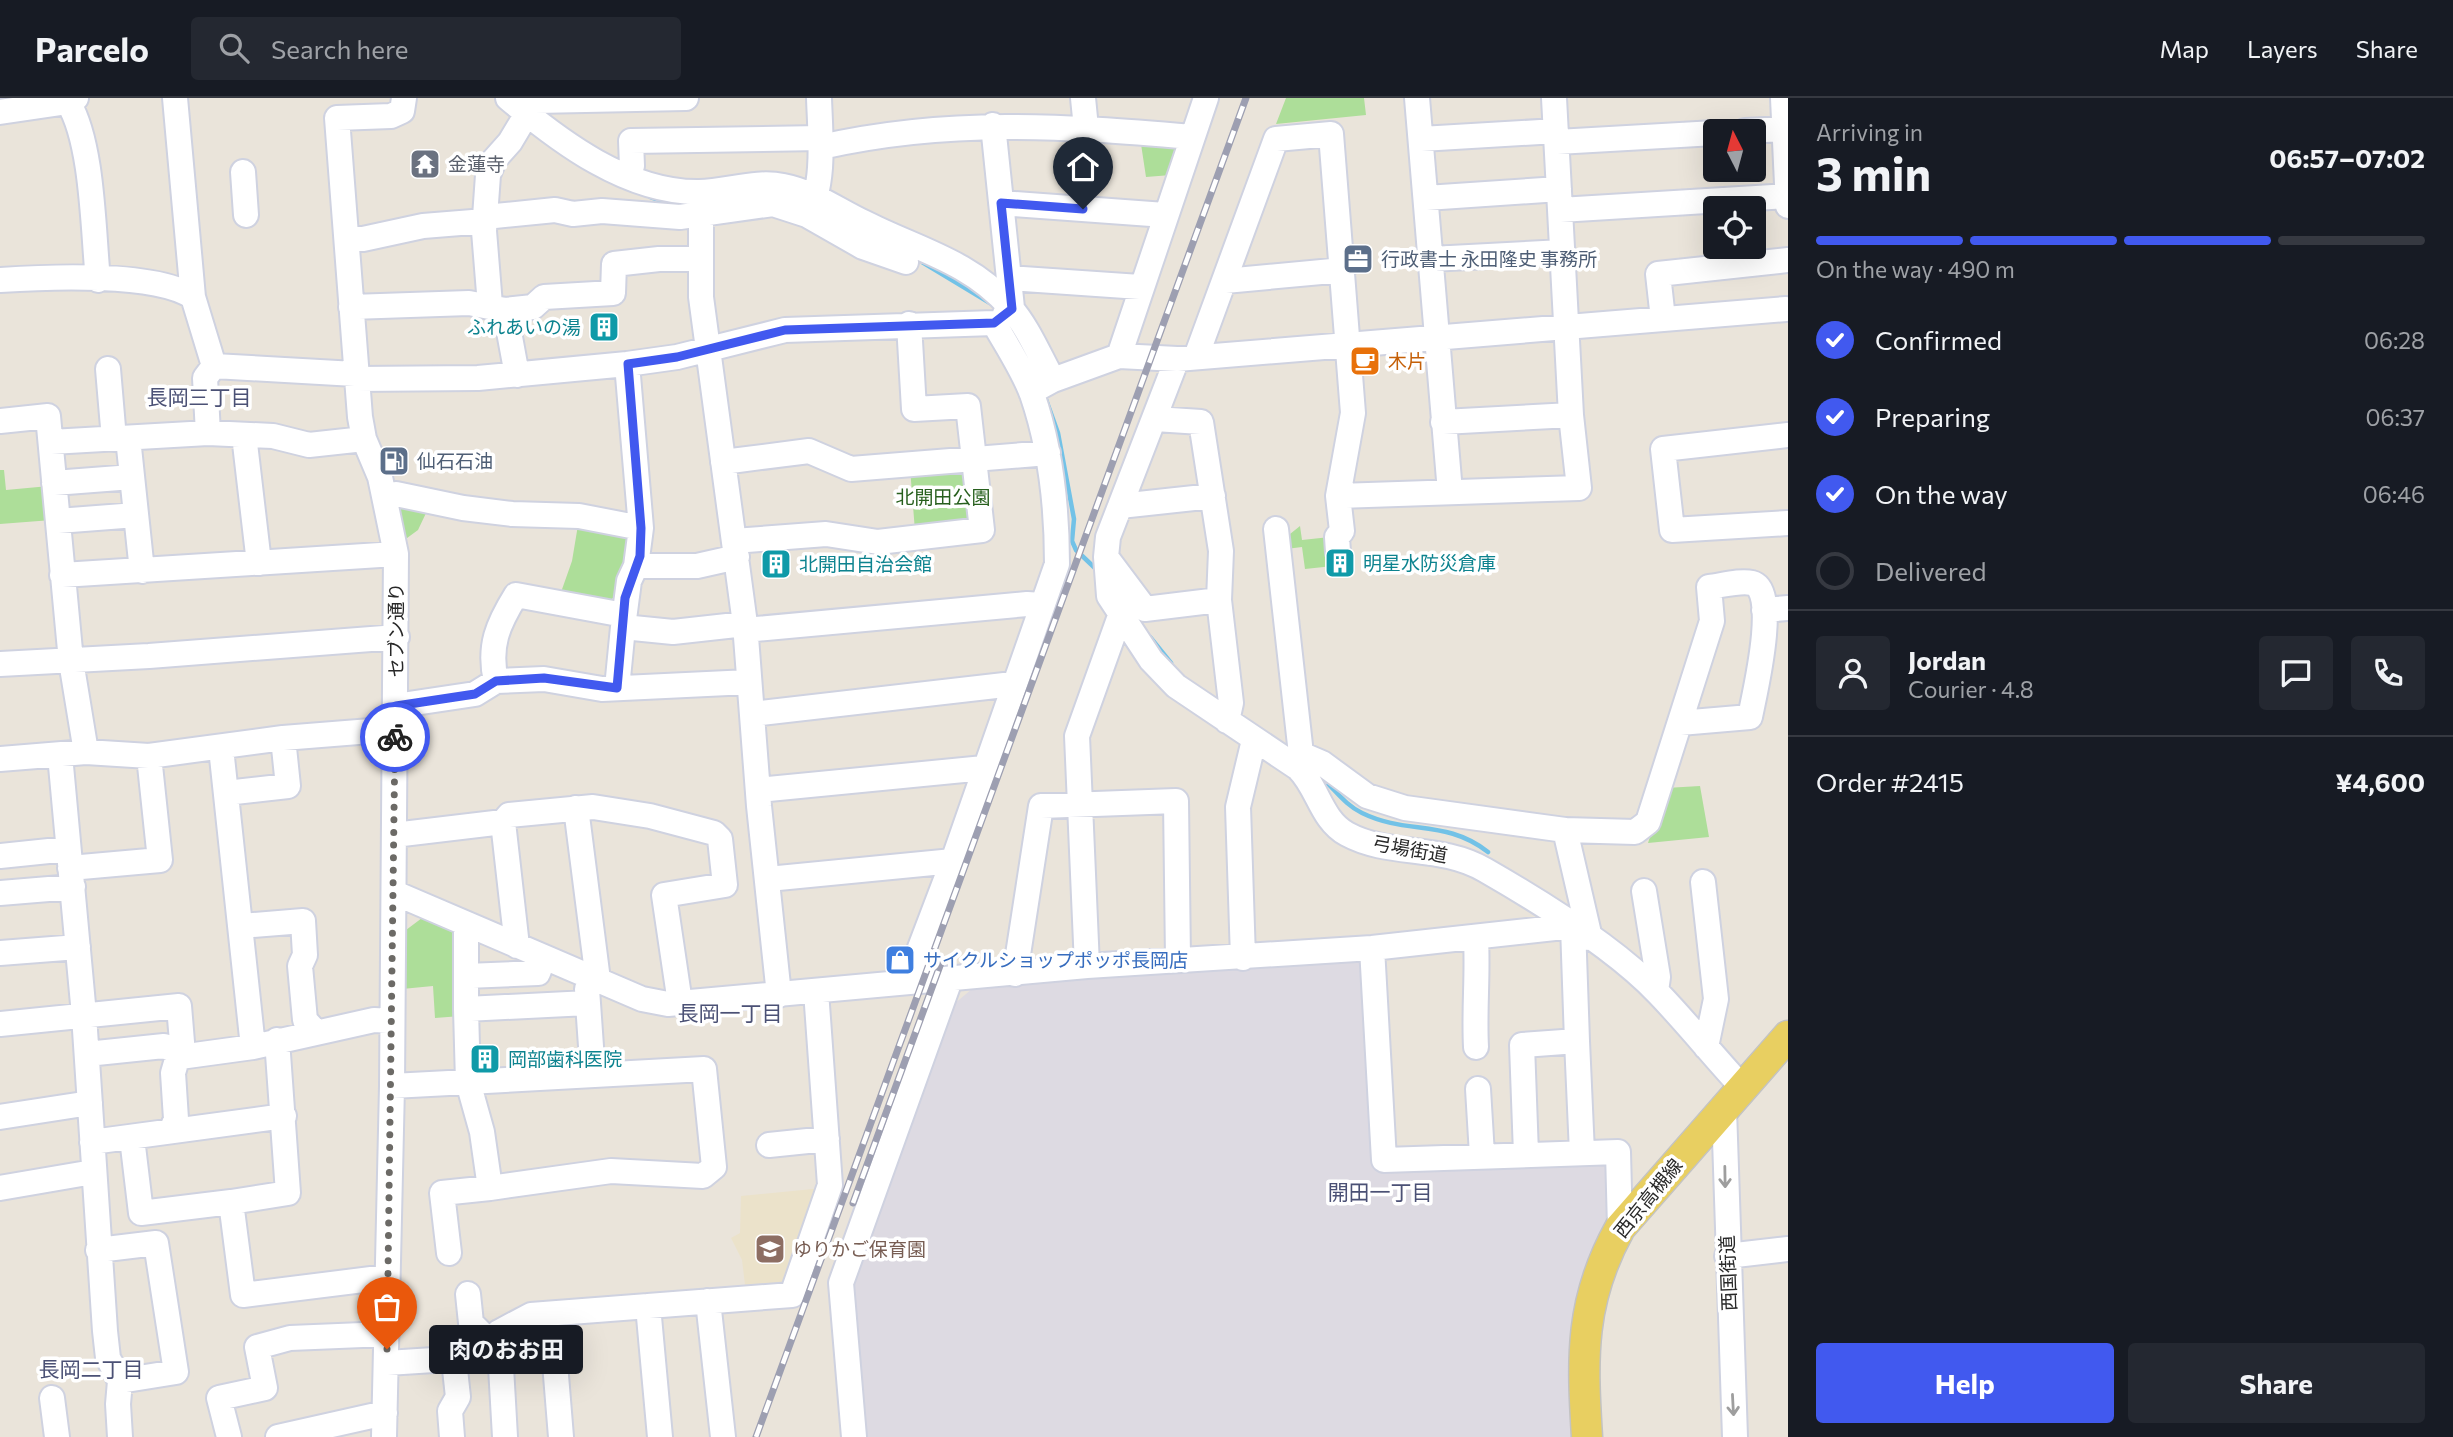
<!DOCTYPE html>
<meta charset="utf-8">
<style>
body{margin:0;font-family:Commissioner,"Noto Sans JP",sans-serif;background:#242831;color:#f1f3f6;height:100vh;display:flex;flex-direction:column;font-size:26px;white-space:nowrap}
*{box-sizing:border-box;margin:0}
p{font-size:23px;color:#9ea1a6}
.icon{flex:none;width:38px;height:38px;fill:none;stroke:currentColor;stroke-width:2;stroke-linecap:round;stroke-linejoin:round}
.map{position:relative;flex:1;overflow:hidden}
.sheet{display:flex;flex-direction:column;background:#171b24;width:665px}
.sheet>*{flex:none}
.needle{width:46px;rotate:354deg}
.tools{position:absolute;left:1703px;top:21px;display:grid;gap:14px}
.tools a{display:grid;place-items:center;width:63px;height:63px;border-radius:7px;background:#171b24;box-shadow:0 7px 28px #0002;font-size:35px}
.pin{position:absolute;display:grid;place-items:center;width:60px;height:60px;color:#fff;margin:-72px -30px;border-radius:50% 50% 50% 0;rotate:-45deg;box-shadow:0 0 7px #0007}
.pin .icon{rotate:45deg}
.courier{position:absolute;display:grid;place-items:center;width:70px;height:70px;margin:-35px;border:5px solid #4159ef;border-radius:50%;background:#fff;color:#222;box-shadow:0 2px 9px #0007}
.bubble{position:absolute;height:49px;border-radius:7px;background:#171b24;box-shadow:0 7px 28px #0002;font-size:23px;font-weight:700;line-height:49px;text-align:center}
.head em{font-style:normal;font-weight:700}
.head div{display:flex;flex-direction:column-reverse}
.head{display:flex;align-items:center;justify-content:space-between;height:119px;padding:0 28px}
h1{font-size:46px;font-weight:700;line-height:52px}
.bar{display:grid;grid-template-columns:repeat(4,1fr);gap:10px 7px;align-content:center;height:84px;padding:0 28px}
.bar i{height:9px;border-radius:5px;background:#363941}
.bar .on{background:#4159ef}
.bar p{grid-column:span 4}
.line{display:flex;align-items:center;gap:18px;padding:0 28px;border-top:2px solid #363941}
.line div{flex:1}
.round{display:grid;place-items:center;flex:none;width:74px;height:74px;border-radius:7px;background:#242831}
ol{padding:0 28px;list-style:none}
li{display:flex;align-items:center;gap:21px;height:77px}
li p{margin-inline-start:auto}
li .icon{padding:7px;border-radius:50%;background:#4159ef;color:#fff;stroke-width:4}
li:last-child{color:#9ea1a6}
li i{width:38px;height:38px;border:4px solid #363941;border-radius:50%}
.action{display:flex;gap:14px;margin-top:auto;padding:14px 28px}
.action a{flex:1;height:80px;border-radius:7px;background:#4159ef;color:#fff;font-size:28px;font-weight:700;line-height:80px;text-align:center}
.action a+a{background:#242831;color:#f1f3f6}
header{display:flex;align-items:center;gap:42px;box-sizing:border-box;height:98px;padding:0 35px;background:#171b24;border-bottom:2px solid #363941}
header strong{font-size:33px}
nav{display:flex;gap:38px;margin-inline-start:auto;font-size:24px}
.search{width:490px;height:63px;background:#242831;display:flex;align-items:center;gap:18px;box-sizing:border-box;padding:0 24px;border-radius:7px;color:#9ea1a6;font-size:26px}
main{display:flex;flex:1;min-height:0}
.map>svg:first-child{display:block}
</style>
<header>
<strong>Parcelo</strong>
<div class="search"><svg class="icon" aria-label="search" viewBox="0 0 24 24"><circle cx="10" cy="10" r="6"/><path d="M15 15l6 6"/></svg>Search here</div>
<nav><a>Map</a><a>Layers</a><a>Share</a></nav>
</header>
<main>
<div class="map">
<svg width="1788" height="1339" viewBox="0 0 1788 1339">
<rect width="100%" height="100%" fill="#eae4da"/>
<path fill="#dddae2" d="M 1364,858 L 1381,1064 L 1617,1057 L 1613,1115 L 1585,1169 L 1574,1213 L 1569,1266 L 1574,1339 L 859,1339 L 851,1170 L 954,906 L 972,891 Z"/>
<path fill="#ebe2ca" d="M 823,1090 L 790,1189 L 746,1195 L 742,1162 L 731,1140 L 740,1135 L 741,1098 Z"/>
<path fill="#adde99" d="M 1286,0 L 1364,0 L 1366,17 L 1276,26 Z
M 1141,46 L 1177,48 L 1171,77 L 1146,79 Z
M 965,365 L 975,421 L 915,433 L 910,370 Z
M 0,372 L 4,372 L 6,392 L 49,388 L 52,422 L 0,426 Z
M 400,409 L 427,413 L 418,432 L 403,443 Z
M 578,427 L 623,434 L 632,444 L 617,497 L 608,504 L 560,497 L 572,463 Z
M 1300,428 L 1302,442 L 1330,439 L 1333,468 L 1305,471 L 1302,449 L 1286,451 L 1285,440 Z
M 1700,688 L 1709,739 L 1648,745 L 1666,690 Z
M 422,820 L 461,834 L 461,918 L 435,920 L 433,888 L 402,891 L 402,835 Z"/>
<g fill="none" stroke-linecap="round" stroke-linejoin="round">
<path stroke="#72c2e7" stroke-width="4.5" d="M 650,99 L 671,107
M 922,164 L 990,205
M 1044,296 L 1058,335 L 1074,421 L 1072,443 L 1076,452 L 1097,472
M 1150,539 L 1171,565
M 1317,676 C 1333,688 1343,706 1362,715 C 1407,737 1446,721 1488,754"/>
<g stroke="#cfd2e0" stroke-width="28">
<path id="minor" d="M 175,0 L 193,199 L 214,268 L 355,276
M 508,0 C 560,44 628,95 699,94 C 727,94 755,82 783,88 C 814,94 837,112 865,125 C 916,151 970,163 1010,209 C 1028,229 1040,259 1053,282
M 1083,0 L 1086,30
M 1417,0 L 1450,394
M 1783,0 L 1788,108
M 535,3 L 686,0
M 68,4 C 93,45 93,133 98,182
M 0,14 L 68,4 L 76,0
M 993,27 L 1012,210 L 1005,216
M 1745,33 L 1784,31
M 1421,41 L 1556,33
M 1557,44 L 1715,35
M 821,49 C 950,20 1062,28 1192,39
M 243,74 L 246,117
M 628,77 L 632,68 L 631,43 L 821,40
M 701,95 L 701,199 L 745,526 L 759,708 L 779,897
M 1426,100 L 1559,91
M 1001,105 L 1165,117
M 1560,112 L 1787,98
M 807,117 L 863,149 L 906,164
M 485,119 L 555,112 L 573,116 L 602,113 L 680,119 L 773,106 L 807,117 C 826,89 820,33 819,0
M 347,141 L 363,141 L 423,128 L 485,123
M 1431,161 L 1563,154
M 1009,180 L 1140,189
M 0,182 C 46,179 156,174 193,199
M 1225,183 L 1343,172
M 490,207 L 484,133 L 488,77 L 494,62 L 510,44 L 535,2
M 351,209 L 469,205 L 505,212 L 533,209 L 544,199 L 613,195 L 614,166 L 659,161 L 700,161
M 505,212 L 517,277
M 1663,221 L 1658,176 L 1788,162
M 1119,258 L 1206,0
M 1196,259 L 1276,41 L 1331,36 L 1353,315 L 1338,398 L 1342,433 L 1337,439 L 1338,454
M 1177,261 L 1108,439 L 1106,459 L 1109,498 L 1151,562 L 1176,588 L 1298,670 C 1318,689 1321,722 1347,736 C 1389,759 1441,746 1485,772 C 1539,803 1615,850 1658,895 C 1687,925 1714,959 1743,990
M 108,271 L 114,341
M 356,281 L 478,280 L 627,266 L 677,259 L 785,232 L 994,225 C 1007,248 1023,272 1032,296 C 1051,351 1057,409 1057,466 L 953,763 L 907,884
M 1031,294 L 1053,282 L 1119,258 L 1177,261 L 1786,211
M 1155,321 L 1201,324 L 1221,453 L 1219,502 L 1231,605 L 1227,623
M 0,323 L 48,318 L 71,563 L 86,654
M 1443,324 L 1571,317
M 208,335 L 205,280 L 214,268
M 244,337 L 259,465
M 1788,337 L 1663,351 L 1672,432 L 1788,425
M 128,340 L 142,473
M 51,344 L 208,335 L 273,338 L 309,347 L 364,341
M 723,364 L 809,353 L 851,371 L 1048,355
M 54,385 L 132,379
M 384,398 L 396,396 L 463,410 L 512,416 L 579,418 L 641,430 L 627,266
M 1338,398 L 1579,390 L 1571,317 L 1554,0
M 1120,408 L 1213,398
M 58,423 L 136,417
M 641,430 L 636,468 L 697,468 L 737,459
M 1276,431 L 1301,656 L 1298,670
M 734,443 L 826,436 L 878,444 L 982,432 L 968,308 L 914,311 L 909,226
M 1106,459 L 1145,511 L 1219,502
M 62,477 L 396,456
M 1764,512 L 1788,510
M 623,529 L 629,483 L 636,468
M 745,532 L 1027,506 L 1042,507
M 0,566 L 149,558 L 397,539
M 496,583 C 488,548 498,526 516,497 L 624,517
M 617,590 L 623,529 L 673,534 L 745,526
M 395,608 L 475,596 L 496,583 L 544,581 L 602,591 L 749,584
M 752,616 L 1013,586
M 221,650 L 253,949
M 1301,656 L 1322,665 L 1367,698 L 1405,710 L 1565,732 L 1590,840
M 60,657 L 84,917 L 105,1233 L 108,1260 L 120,1283 L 118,1306 L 120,1339
M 0,661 L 86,654 L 149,658 L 283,640 L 396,631
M 758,692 L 984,670
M 226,695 L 288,688 L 283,640
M 576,710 L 598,882
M 503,724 L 517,848
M 1565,732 L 1635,734 L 1648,724 L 1712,523 L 1709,489 C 1720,488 1740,482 1752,485 C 1780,492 1754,598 1750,619 L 1680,625
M 394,737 L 503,724 L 509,717 L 593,709 L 650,718 L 714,735 L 720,741 L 725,787 L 664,797 L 680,905
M 0,758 L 68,751
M 70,770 L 160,762 L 149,658
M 768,781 L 953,763
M 1703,784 L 1716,901 L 1706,949
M 1644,793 L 1658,879 L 1656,893
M 0,795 L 73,789
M 395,795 L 642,901 L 668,906 L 1087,868 L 1372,850 L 1573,828 L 1577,943 L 1522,947 L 1526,1056
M 241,828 L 303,823 L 305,857 L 300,868 L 305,922 L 315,933
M 466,828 L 466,878 L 538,875 L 544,859
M 1372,850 L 1384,1062 L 1618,1054 L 1620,1130
M 0,855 L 78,849
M 1243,860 L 1238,709 L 1254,642
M 1087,868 L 1077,638 L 1120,518
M 1015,876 L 1041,708 L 1176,703 L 1178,862
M 466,878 L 466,911 L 588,905
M 587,891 L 593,977
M 0,926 L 179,908 L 182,944 L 173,975 L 176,1021 L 171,1033
M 277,942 L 288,1095 L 231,1104 L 243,1197 L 387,1179
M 1577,943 L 1582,1055
M 1476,949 C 1474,911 1478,878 1476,841
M 87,956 L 164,948 L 179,954
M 180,959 L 253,949 L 374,922 L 392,923
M 704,971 L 714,1069 L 703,1078 L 611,1073 L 490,1090 L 482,1034 L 468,984 Z
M 392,988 L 468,984 L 466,911
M 1478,991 L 1482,1057
M 1724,1011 L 1735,1339
M 0,1019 L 90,1005
M 132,1040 L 141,1115 L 231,1104
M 92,1044 L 284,1018
M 769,1047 L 827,1041
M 0,1090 L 93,1074
M 98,1152 L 156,1145 L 176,1274 L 120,1283
M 449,1155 L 442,1095 L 490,1090
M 1727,1158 L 1788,1151
M 468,1196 L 471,1225 L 488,1242
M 708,1203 L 723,1339
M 648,1208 L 660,1339
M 551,1216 L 561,1339
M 499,1234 L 505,1339
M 387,1265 L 465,1260 L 499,1234 L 531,1217 L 792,1197 L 830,1087 L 816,893
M 52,1300 L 57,1339
M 229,1339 L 219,1300 L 265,1290 L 257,1249 L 290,1240 L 387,1236
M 278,1339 L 385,1315
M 384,1339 L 392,988 L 396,456 L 380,379 L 364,341 L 360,319 L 337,20 L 391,18 L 402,13 L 404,0
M 452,1339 L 450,1313 L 458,1299 L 454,1262
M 854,1339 L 841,1185 L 950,882"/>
</g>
<g stroke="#c3c3c3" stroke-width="33">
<path id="major" d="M 1587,1339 C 1582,1259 1580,1202 1620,1130 L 1788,938"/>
</g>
<use href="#minor" stroke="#fff" stroke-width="24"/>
<use href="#major" stroke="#e8cf61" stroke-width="30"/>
<g stroke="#9d9fb1" stroke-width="7">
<path id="rail" d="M 853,1105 L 941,865
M 756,1339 L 1246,0"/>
</g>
<use href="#rail" stroke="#fff" stroke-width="4.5" stroke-dasharray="13" stroke-linecap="butt"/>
</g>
<defs><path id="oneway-shaft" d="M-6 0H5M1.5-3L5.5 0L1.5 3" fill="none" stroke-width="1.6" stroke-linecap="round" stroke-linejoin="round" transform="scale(1.75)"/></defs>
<g stroke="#9e9e9e">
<use href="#oneway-shaft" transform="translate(1725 1079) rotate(89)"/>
<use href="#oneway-shaft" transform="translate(1733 1307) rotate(87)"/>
</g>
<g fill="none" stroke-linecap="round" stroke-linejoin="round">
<path stroke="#6c6a66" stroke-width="7" stroke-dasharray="0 12.6" d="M 387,1251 L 395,639"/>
<path stroke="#4159ef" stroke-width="9" d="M 395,639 L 396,608 L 475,596 L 496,583 L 544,580 L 617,590 L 625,500 L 640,458 L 641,430 L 628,266 L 677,259 L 785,232 L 994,225 L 1012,211 L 1001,105 L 1083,111"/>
</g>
<defs>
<g id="temple-square" transform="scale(1.575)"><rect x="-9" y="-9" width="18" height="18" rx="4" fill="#6b7280" stroke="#fff"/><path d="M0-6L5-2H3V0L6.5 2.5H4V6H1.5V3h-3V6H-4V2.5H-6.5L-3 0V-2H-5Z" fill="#fff"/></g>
<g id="office-square" transform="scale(1.575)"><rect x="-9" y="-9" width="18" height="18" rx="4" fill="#5c6f8a" stroke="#fff"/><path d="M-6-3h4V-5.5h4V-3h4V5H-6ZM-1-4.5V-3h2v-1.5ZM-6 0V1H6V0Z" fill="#fff"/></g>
<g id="building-square" transform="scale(1.575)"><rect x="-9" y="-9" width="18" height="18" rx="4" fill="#0f9aa8" stroke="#fff"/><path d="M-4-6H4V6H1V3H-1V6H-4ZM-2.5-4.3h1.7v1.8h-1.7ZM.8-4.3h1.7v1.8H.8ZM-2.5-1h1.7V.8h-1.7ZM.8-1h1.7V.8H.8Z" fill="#fff"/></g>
<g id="cafe-square" transform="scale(1.575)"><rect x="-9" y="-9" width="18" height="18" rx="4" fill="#e8710a" stroke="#fff"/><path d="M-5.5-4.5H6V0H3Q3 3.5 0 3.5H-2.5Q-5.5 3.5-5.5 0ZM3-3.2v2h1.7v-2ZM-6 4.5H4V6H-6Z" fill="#fff"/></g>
<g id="fuel-square" transform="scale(1.575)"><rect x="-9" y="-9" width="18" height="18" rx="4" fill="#5c6f8a" stroke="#fff"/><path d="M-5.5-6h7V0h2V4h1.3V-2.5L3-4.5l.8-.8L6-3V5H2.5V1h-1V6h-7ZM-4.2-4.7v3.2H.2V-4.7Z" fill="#fff"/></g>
<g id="shop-square" transform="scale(1.575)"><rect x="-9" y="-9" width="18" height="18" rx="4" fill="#3f7fe0" stroke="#fff"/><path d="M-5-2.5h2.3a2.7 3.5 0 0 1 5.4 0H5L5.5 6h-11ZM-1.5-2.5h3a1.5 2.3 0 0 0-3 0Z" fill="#fff"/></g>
<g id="school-square" transform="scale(1.575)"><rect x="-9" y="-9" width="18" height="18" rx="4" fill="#8d6e63" stroke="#fff"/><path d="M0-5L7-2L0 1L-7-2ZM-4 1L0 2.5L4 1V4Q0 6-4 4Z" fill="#fff"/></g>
</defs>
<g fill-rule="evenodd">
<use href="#temple-square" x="425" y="66"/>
<use href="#office-square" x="1358" y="161"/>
<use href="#building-square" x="604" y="229"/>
<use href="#cafe-square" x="1365" y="263"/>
<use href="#fuel-square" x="394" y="363"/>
<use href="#building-square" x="1340" y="465"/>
<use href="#building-square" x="776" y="466"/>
<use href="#shop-square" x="900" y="862"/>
<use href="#building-square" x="485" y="961"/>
<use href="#school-square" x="770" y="1151"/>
</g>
<g text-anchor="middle" stroke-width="7" stroke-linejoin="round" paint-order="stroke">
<g font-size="19" fill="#5b616d" stroke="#fff" text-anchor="start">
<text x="448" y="73">金蓮寺</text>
</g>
<g font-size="19" fill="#4e5e75" stroke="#fff" text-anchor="start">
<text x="1381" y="168">行政書士 永田隆史 事務所</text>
<text x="417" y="370">仙石石油</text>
</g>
<g font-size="19" fill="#0d838f" stroke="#fff" text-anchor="start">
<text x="581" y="236" text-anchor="end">ふれあいの湯</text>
<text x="1363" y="472">明星水防災倉庫</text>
<text x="799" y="473">北開田自治会館</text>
<text x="508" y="968">岡部歯科医院</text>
</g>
<g font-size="19" fill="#c56008" stroke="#fff" text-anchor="start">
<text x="1388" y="270">木片</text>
</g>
<g font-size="19" fill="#275f1d" stroke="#fff">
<text x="943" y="406">北開田公園</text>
</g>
<g font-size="19" fill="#282828" stroke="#fff">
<text transform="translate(396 532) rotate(-90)" y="7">セブン通り</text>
<text transform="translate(1410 751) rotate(10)" y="7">弓場街道</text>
<text transform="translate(1648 1100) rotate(-51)" y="7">西京高槻線</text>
<text transform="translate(1728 1175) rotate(-92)" y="7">西国街道</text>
</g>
<g font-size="19" fill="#366cbe" stroke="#fff" text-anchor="start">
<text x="923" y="869">サイクルショップポッポ長岡店</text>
</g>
<g font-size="19" fill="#785e54" stroke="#fff" text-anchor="start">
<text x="793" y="1158">ゆりかご保育園</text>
</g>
<g font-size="21" fill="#4b5175" stroke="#fff">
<text x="199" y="307">長岡三丁目</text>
<text x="730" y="923">長岡一丁目</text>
<text x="1380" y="1102">開田一丁目</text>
<text x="91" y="1279">長岡二丁目</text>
</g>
</g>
</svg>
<div class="tools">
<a><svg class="needle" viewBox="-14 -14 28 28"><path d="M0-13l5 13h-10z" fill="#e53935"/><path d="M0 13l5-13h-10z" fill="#9ea1a6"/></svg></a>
<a><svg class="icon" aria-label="locate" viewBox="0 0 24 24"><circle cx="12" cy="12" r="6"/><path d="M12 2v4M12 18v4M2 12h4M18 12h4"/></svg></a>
</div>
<div class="pin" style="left:387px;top:1251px;background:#ea580c"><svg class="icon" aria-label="bag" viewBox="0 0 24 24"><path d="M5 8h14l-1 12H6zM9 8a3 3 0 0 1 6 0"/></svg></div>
<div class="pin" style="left:1083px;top:111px;background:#1f2937"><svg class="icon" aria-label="home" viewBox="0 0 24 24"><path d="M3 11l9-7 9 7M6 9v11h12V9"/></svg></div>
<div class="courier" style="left:395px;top:639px"><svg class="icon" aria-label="bike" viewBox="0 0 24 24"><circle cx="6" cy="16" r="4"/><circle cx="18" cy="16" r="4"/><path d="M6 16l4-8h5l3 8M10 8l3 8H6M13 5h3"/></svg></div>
<div class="bubble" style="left:429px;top:1227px;width:154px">肉のおお田</div>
</div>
<section class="sheet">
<div class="head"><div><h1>3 min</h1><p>Arriving in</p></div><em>06:57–07:02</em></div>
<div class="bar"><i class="on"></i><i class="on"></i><i class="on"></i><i></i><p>On the way · 490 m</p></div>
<ol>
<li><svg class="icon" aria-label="check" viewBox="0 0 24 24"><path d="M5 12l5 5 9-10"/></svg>Confirmed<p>06:28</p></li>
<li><svg class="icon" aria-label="check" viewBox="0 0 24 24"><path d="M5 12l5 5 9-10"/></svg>Preparing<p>06:37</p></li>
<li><svg class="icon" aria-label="check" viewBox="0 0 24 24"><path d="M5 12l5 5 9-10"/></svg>On the way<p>06:46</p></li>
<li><i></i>Delivered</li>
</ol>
<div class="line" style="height:126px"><a class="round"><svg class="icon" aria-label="person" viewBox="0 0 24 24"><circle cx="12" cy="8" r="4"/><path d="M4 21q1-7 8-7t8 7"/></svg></a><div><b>Jordan</b><p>Courier · 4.8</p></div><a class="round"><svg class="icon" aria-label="chat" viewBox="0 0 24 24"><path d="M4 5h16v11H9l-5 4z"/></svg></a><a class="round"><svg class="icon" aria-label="phone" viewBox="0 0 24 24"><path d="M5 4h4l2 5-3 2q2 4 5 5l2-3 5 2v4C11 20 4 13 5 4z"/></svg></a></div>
<div class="line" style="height:91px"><div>Order #2415</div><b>¥4,600</b></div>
<div class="action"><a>Help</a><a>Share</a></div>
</section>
</main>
